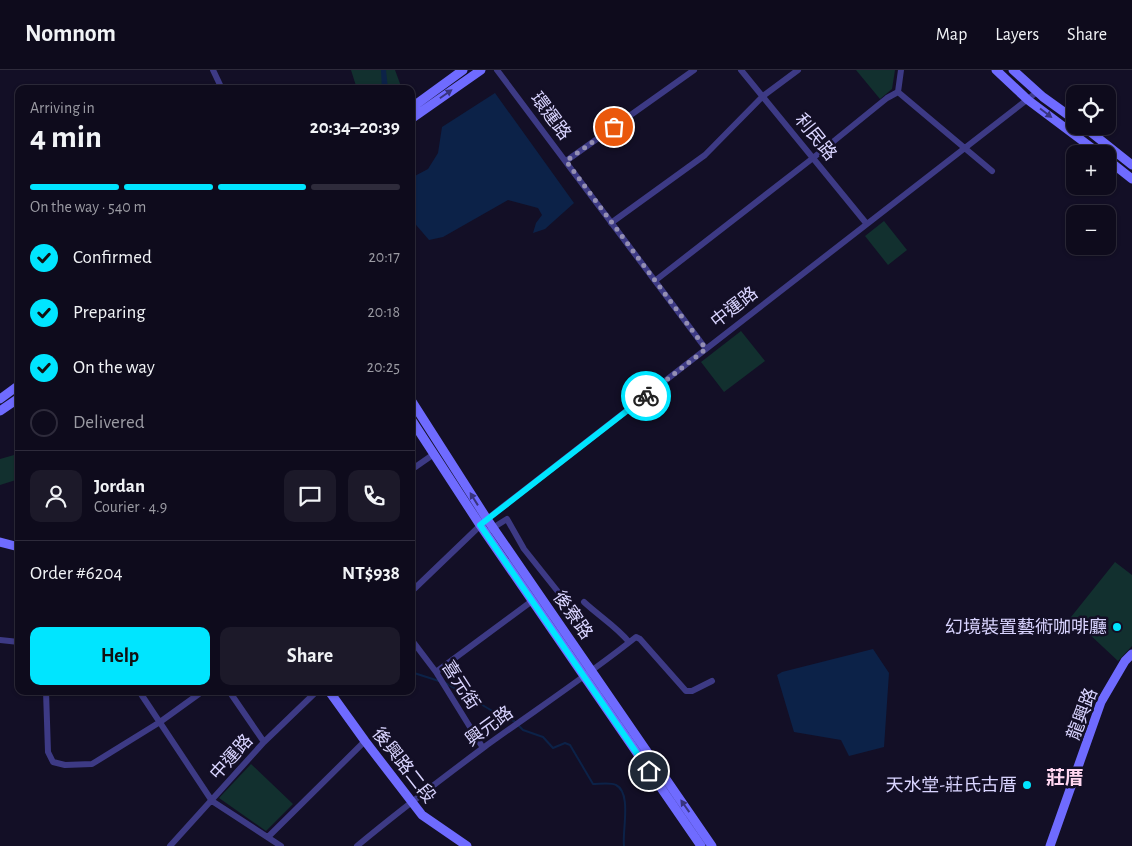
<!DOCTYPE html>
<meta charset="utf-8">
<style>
body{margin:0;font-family:"Alegreya Sans","Noto Sans TC",sans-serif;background:#1c1929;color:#f1f3f6;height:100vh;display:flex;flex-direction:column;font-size:19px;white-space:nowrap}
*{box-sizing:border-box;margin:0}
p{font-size:16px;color:#9b9ba3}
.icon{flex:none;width:28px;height:28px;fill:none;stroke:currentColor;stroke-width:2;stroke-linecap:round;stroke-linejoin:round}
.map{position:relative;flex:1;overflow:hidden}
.sheet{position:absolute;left:15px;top:15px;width:400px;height:610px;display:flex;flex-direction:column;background:#0e0b1c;border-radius:10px;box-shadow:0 1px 4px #0004,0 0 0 1px #2e2b3b}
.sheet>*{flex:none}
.controls{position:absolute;left:1066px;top:15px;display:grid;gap:10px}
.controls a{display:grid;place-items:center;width:50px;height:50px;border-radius:10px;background:#0e0b1c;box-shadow:0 1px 4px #0004,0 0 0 1px #2e2b3b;font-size:25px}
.pin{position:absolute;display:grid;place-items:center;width:42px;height:42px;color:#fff;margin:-21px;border:2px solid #fff;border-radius:50%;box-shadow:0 1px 5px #0007}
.courier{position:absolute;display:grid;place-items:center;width:50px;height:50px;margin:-25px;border:4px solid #00e5ff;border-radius:50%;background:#fff;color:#222;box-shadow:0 1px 6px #0007}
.overview em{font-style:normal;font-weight:600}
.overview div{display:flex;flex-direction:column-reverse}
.overview{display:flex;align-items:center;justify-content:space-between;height:85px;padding:0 15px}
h1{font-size:32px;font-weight:600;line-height:38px}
.bar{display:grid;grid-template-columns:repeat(4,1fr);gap:8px 5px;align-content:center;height:60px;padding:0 15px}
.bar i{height:6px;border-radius:4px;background:#2e2b3b}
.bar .current{background:#00e5ff}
.bar p{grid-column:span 4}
.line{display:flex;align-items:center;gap:12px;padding:0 15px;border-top:1px solid #2e2b3b}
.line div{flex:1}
.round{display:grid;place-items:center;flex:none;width:52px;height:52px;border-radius:10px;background:#1c1929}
ol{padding:0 15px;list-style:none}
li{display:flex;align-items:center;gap:15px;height:55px}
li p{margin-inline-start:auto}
li .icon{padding:5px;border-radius:50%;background:#00e5ff;color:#111;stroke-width:4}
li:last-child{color:#9b9ba3}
li i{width:28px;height:28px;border:2px solid #2e2b3b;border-radius:50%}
.primary-button{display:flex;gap:10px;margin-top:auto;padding:10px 15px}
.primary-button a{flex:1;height:58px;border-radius:10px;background:#00e5ff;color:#111;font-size:20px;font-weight:600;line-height:58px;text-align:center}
.primary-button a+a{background:#1c1929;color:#f1f3f6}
header{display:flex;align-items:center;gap:30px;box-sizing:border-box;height:70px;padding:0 25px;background:#0e0b1c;border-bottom:1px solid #2e2b3b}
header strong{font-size:24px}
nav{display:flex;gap:28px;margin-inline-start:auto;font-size:18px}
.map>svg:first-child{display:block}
</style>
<header>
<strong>Nomnom</strong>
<nav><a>Map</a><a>Layers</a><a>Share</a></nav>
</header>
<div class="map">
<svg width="1132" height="776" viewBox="0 0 1132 776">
<rect width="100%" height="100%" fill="#130f26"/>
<path fill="#12302f" d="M 351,0 L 395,0 L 402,19 L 357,19 Z
M 856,0 L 895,0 L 892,19 L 880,29 Z
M 884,151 L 907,180 L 888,195 L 865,166 Z
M 741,261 L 765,291 L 724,322 L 701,292 Z
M 14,385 L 19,399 L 19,409 L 0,415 L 0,389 Z
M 1115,492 L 1132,505 L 1132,576 L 1118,591 L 1087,562 L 1067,552 Z
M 251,694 L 293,734 L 266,761 L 219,728 Z"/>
<path fill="#0c2248" d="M 381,0 L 386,0 L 388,19 L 382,19 Z
M 495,23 L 574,133 L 545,159 L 533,163 L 536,153 L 542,145 L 538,138 L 508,130 L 443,167 L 429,170 L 411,149 L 411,108 L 428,99 L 438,83 L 442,57 Z
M 873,579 L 889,603 L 884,677 L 849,686 L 841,670 L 794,662 L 777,605 L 782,602 Z"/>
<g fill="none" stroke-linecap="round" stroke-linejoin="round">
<path stroke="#0c2248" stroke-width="2" d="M 411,602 L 439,611
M 444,612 L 499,645 L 514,651 L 523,660 L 543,667 L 553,678 L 565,673 L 570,675 L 593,714 C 599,714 611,712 616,715 C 632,723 622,761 624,776"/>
<path stroke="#3d3a85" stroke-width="6" d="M 213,0 L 222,19
M 497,0 L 706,279
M 741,0 L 866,153
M 901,0 L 898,22 L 992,101
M 566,91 L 694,0
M 611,153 L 705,85 L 763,26 L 798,0
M 656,210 L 813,88 L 887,28 L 898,22
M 411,400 L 434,384
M 491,459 L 507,449 L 524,479 L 563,528
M 411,522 L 487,449 L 1037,22
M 584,532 C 599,546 617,557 629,572
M 411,569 L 436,602 L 483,678
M 0,570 L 19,572
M 436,602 L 532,531
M 46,621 L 48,682 L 53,692 L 65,695 L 92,694 L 160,652 L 203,621
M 139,621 L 212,731 L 281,776
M 229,621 L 264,672
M 268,767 L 365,671
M 170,776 L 264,672 L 317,621
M 357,776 C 398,742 440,710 483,678 C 534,641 587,606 636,567 L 640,569 L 686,621 L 692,621 L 712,611"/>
<path stroke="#6f6bff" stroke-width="9" d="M 996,0 L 1028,30 L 1100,84
M 1013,0 L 1043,27 L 1075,50
M 411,38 L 463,0
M 411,49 L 481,0
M 1083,56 L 1132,95
M 1108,90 L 1132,109
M 0,329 L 19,315
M 411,330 L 487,449 L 712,776
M 0,341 L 19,328
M 411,349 L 480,455 L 701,776
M 0,472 L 19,477
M 329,621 L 365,671 L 422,745 L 467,776
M 1050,776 L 1101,632 L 1125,591 L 1132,584"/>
</g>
<defs><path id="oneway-solid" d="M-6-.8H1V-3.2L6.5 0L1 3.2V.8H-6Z" transform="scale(1.25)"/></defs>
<g fill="#38347d">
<use href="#oneway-solid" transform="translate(446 24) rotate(-35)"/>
<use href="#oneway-solid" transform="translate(1046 43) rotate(37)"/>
<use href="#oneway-solid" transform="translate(474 429) rotate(-122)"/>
<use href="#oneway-solid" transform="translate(685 736) rotate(-125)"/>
</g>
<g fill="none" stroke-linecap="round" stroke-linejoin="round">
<path stroke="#948fb3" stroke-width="5" stroke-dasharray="0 9" d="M 614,57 L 566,91 L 706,279 L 646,326"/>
<path stroke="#00e5ff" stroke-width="6" d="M 646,326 L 480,455 L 649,701"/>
</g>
<g fill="#00e5ff" stroke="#130f26" stroke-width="2">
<circle cx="1117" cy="557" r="5"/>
<circle cx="1027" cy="715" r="5"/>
</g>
<g text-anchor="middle" stroke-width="5" stroke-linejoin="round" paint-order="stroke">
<g font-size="18" fill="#d9d4ff" stroke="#130f26">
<text transform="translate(551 46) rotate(53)" y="6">環運路</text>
<text transform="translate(816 67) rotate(51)" y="6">利民路</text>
<text transform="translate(734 237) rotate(-38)" y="6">中運路</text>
<text transform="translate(573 545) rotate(55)" y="6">後寮路</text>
<text transform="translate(461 615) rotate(57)" y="6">喜元街</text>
<text transform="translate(1082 644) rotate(-69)" y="6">龍興路</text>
<text transform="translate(489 656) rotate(-36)" y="6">興元路</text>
<text transform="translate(231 687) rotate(-48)" y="6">中運路</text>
<text transform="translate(404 695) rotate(52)" y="6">後興路二段</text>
</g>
<g font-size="18" fill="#d9d4ff" stroke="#130f26" text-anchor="end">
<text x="1107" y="563">幻境裝置藝術咖啡廳</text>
<text x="1017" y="721">天水堂-莊氏古厝</text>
</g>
<g font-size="19" font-weight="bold" fill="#ffd6f0" stroke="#130f26">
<text x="1065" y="714">莊厝</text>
</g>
</g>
</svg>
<div class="controls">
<a><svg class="icon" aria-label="locate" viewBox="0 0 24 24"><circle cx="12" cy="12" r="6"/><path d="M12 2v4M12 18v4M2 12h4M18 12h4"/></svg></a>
<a>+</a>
<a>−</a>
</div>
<div class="pin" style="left:614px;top:57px;background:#ea580c"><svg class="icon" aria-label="bag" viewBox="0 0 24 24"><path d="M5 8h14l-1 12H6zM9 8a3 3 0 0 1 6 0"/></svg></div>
<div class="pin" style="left:649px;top:701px;background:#1f2937"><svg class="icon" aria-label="home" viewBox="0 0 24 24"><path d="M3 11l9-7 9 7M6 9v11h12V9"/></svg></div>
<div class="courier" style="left:646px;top:326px"><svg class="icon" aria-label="bike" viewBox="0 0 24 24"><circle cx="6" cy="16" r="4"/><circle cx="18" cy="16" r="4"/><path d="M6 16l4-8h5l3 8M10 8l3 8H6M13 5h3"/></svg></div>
<section class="sheet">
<div class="overview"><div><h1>4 min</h1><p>Arriving in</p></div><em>20:34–20:39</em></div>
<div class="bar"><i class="current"></i><i class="current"></i><i class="current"></i><i></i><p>On the way · 540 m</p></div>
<ol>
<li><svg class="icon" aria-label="check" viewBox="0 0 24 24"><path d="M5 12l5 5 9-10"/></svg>Confirmed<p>20:17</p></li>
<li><svg class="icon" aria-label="check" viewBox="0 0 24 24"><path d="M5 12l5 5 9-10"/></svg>Preparing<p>20:18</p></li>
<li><svg class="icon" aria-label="check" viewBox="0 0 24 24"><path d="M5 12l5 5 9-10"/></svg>On the way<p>20:25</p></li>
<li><i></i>Delivered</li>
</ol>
<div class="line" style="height:90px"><a class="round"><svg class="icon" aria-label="person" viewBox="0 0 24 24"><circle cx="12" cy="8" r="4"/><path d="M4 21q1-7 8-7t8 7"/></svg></a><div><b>Jordan</b><p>Courier · 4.9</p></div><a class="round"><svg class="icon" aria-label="chat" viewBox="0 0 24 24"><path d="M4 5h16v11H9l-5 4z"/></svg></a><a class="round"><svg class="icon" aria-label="phone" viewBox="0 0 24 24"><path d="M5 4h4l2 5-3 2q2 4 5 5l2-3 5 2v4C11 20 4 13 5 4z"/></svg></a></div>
<div class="line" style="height:65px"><div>Order #6204</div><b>NT$938</b></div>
<div class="primary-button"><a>Help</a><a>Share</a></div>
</section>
</div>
